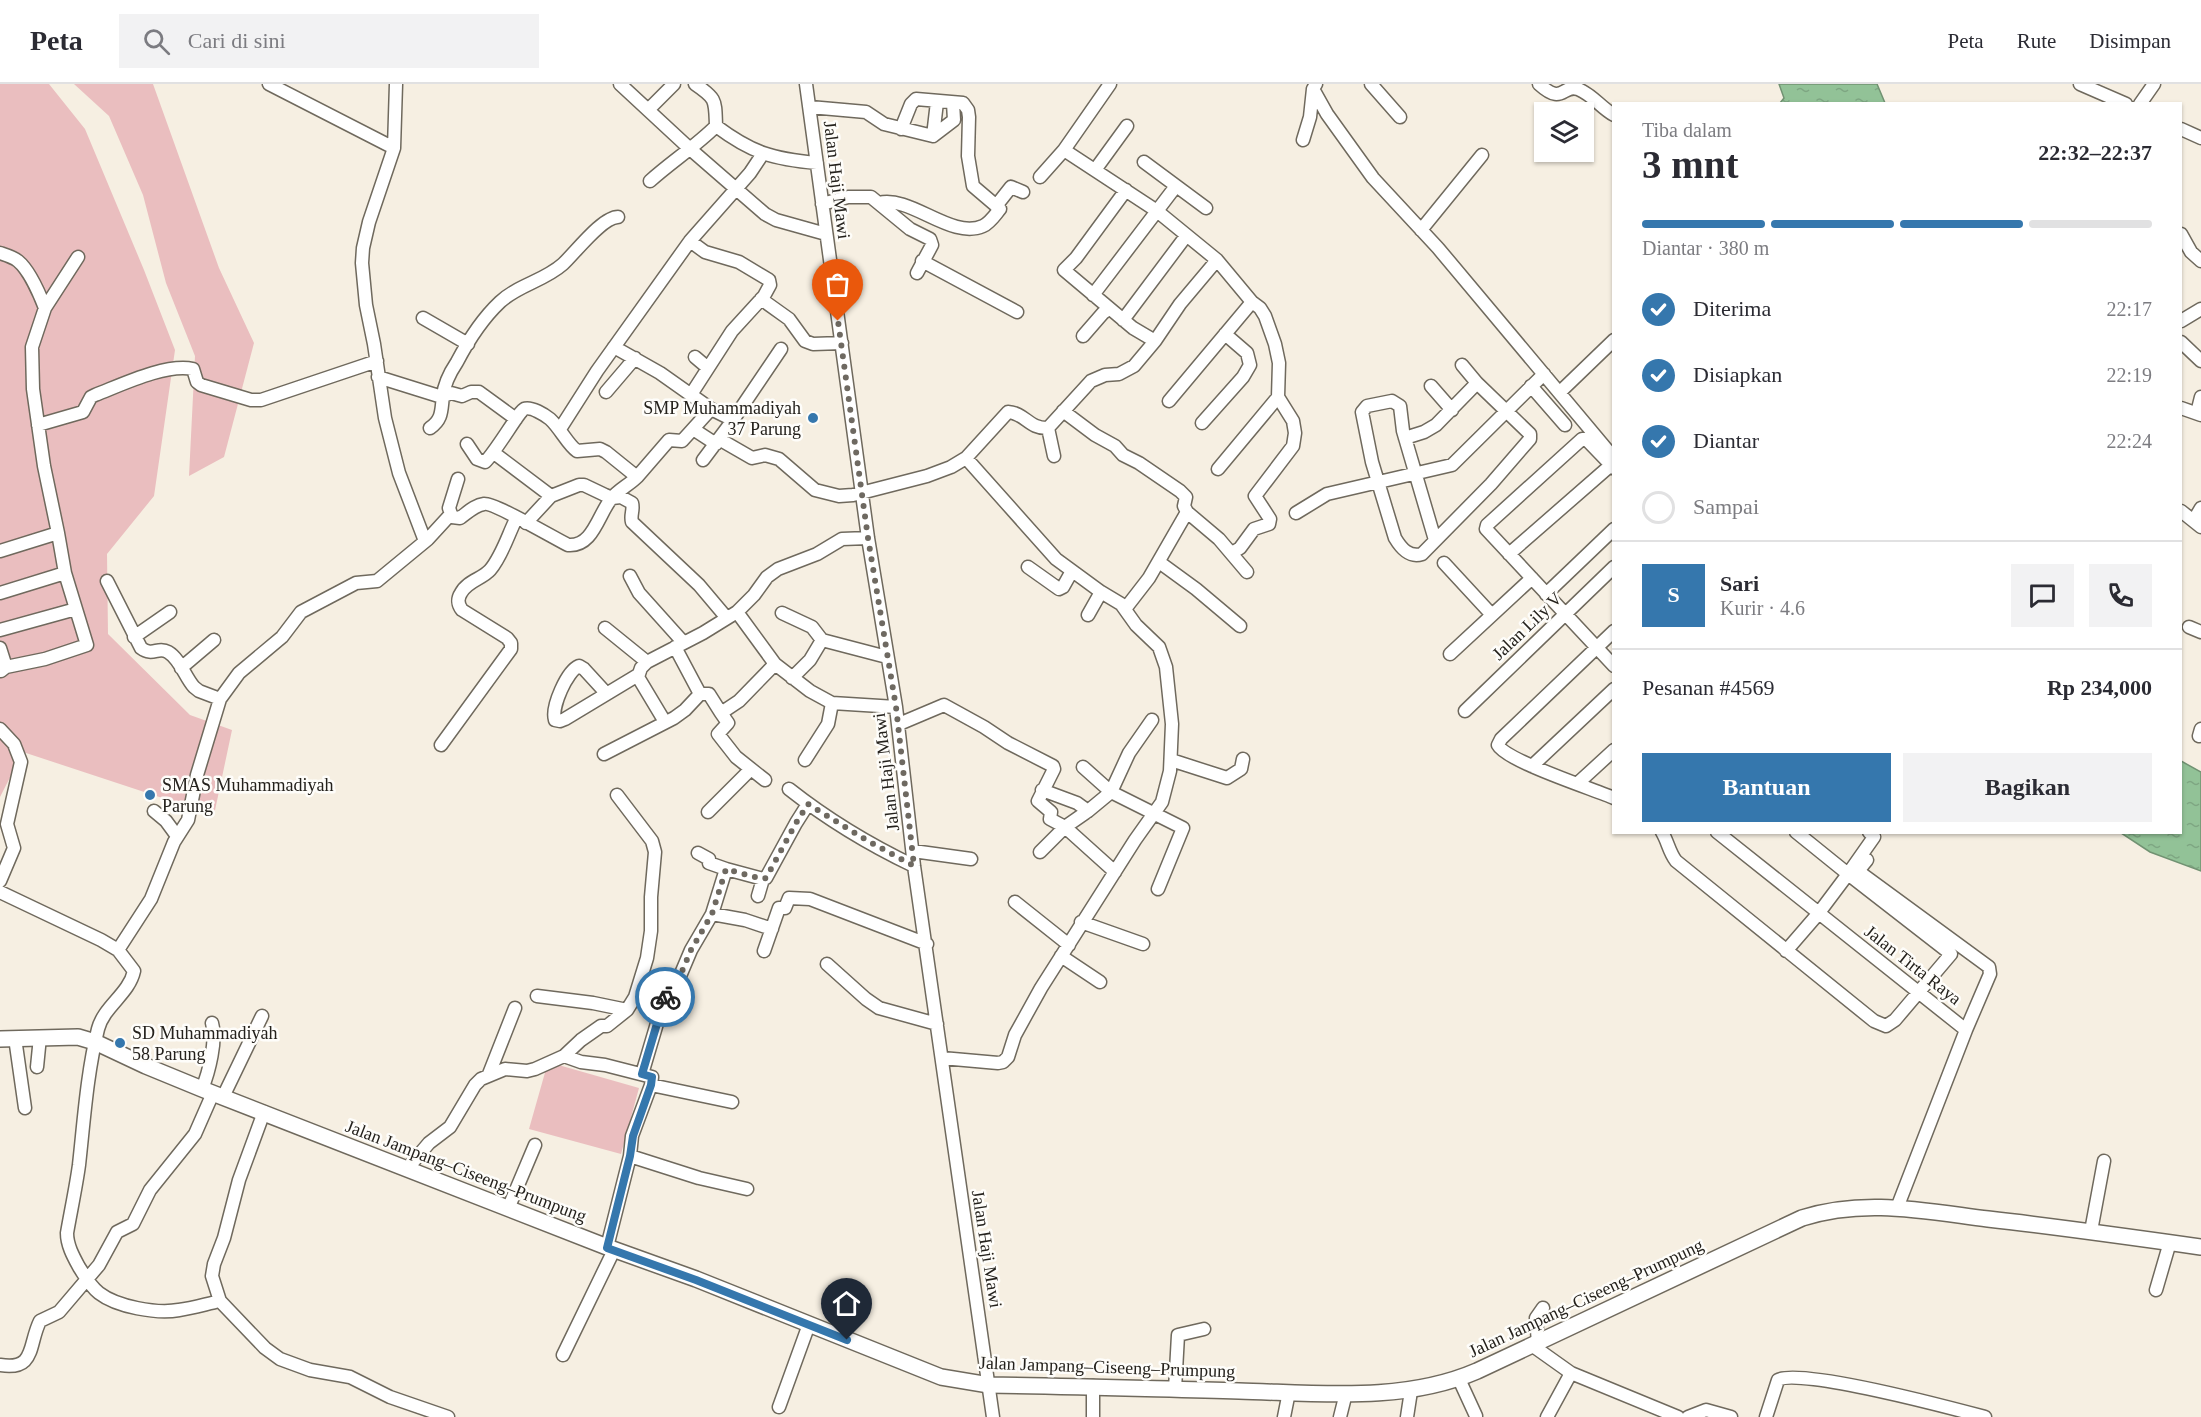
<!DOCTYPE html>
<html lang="id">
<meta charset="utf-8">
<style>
body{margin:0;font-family:Georgia,serif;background:#f2f2f3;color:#2b2b33;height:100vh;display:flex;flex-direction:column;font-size:22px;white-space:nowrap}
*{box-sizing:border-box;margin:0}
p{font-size:20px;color:#7c7c81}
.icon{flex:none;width:33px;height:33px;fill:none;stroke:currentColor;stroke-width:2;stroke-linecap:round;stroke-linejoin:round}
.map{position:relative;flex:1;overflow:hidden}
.side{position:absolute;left:1612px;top:18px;width:570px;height:732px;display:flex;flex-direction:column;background:#fff;border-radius:0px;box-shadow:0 2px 4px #0004}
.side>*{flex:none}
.controls{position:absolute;left:1534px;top:18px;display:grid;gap:12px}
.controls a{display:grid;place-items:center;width:60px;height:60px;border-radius:0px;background:#fff;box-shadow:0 2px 4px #0004;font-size:30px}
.pin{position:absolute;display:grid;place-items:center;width:51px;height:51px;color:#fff;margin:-62px -26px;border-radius:50% 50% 50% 0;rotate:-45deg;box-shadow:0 0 6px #0007}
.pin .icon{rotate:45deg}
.courier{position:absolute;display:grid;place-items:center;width:60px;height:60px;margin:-30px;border:4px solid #3577ad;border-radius:50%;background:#fff;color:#222;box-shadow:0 2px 8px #0007}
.summary em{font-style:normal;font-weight:700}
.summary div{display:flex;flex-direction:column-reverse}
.summary{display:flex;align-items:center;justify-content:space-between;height:102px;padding:0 30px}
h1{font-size:39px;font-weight:700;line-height:45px}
.bar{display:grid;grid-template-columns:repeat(4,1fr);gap:9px 6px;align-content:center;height:72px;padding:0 30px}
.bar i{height:8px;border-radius:4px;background:#e1e1e2}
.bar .active{background:#3577ad}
.bar p{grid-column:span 4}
.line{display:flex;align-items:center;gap:15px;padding:0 30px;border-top:2px solid #e1e1e2}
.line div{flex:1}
.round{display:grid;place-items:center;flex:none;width:63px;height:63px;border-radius:0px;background:#f2f2f3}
ol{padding:0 30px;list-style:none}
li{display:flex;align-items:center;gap:18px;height:66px}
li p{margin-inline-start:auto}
li .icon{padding:6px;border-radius:50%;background:#3577ad;color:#fff;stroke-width:4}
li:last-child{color:#7c7c81}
li i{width:33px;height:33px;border:3px solid #e1e1e2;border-radius:50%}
.cta{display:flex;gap:12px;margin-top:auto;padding:12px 30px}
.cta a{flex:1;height:69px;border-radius:0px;background:#3577ad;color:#fff;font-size:24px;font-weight:700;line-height:69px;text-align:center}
.cta a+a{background:#f2f2f3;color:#2b2b33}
header{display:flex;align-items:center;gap:36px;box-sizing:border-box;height:84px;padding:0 30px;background:#fff;border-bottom:2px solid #e1e1e2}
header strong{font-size:28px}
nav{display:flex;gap:33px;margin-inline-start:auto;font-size:21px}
.search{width:420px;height:54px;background:#f2f2f3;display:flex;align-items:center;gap:15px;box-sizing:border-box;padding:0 21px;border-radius:0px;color:#7c7c81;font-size:22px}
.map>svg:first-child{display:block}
</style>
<header>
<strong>Peta</strong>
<div class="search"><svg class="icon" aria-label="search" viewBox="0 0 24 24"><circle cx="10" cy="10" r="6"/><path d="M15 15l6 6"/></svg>Cari di sini</div>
<nav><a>Peta</a><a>Rute</a><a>Disimpan</a></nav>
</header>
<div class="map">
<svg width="2201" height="1333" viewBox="0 0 2201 1333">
<defs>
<pattern id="water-ripples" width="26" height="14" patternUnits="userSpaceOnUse" patternTransform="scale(1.5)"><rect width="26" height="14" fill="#92c297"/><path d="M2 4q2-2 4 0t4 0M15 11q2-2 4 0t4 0" fill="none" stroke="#7ea682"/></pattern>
</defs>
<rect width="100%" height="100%" fill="#f6efe2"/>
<path fill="#eabebf" d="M 0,0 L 49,0 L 85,45 L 144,186 L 175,266 L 154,412 L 107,470 L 108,550 L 190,631 L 232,646 L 214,731 L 23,668 L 0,713 Z
M 74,0 L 153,0 L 219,184 L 254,259 L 224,373 L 189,392 L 195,272 L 166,199 L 143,111 L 109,32 Z
M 548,978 L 639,1004 L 621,1070 L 529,1045 Z"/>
<path fill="url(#water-ripples)" stroke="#719272" stroke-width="1.5" d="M 1779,0 L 1877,0 L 1885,19 L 1780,19 L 1784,14 Z
M 2181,677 L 2201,688 L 2201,787 L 2150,768 L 2121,749 L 2181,748 Z"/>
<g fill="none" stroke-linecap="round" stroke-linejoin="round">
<g stroke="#6f695d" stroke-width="15">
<path id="minor" d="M 269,0 L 394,64
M 396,0 L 394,64 L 369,138 L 363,164 L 362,179 L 366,221 L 374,260 L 385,334 L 399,389 L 425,457
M 620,0 L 689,64 L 765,130 L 776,136 L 826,150
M 806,0 L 868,454 L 896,623 L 914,782 L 993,1333
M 1316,0 L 1313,5 L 1327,30 L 1373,94 L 1438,164 L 1614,374
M 1371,0 L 1400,33
M 1539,0 C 1563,22 1562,0 1578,5 C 1593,11 1601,24 1614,31
M 2080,0 L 2126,20
M 2140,20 L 2154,0
M 810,23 L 866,28 L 884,40 L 933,52 L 937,18
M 649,25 L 674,0
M 716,42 C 752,69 773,75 817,79
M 2181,45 L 2201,54
M 933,52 L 954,36 L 953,19
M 1303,56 L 1310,33 L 1313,5
M 1064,66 L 1157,127 L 1217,176 L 1252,218 L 1260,224 L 1265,232 L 1275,260 L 1279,279 L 1278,313 L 1293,337 L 1295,349 L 1293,362 L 1255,412 L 1270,435 L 1269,440 L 1254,445 L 1240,464 L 1232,469
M 1144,78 L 1206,124
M 1095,86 L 1127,42
M 1040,93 L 1064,66 L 1110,0
M 650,97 C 671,78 696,62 716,42 C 715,16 717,15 695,0
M 1126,106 L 1076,174 L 1064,186 L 1133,244 L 1155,257
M 879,119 C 911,111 951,156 983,142 C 990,139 995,131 1000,125 L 973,102 L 968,72 L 969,33 L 968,26 L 963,19 L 916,15 L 911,20 L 901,45
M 822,120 L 848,113 L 871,113 L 910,145 L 930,155 L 932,161 L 917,189
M 996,122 L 1011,103 L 1023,108
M 1421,146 L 1482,71
M 2181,150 L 2191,168 L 2201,177
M 690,157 L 705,168 L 739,178 L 769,196 L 770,201 L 764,212 L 732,247 L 692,309
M 0,169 C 6,171 13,173 18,177 C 29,186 40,211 45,224
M 922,177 L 1017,228
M 1093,211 L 1176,102
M 761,215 L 789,235 L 805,257 L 813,260 L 842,259
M 423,234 L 468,260
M 1123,236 L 1186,152
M 2181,237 L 2201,225
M 1083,252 L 1103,229 L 1109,225
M 2181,258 L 2201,277
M 614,263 L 660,289 L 711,325 L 682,357 L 669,356 L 637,393
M 695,273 L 708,284
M 378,293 L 442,313 L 451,309 L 462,312 L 471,308 L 479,308 L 516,335
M 1431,302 L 1452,326
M 1531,302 L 1565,341
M 606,308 L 635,274
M 1560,308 L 1614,256
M 1169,317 L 1252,218
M 2181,324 L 2201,331
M 711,325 L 733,336
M 1063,327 L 1095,351 L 1115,362 L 1123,371 L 1139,379 L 1180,407 L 1186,413 L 1184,422 L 1187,428
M 2197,329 L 2201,313
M 1202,339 L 1243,293 L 1250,281 L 1247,269 L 1225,250
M 38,341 L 83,328 L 91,313 L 95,311 C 121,301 166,279 193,285 L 197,298 L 201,301 L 251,316 L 261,316 L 377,277
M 430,344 C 443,335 441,326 443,312 C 444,301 451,287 457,278 C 468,257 483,234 500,218 C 518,201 544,197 563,180 C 575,169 602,133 618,133
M 1048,344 L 1054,372
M 560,345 L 597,287 L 690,157 L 750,89 L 762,71
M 693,345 L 716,360
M 1405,354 L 1424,348 L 1436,341 L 1477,299
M 719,355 L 752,374 L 765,371 L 779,375 L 815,406 L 839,412 L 853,411 L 927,392 L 951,383 L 966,374 L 1008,328 C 1025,329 1029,345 1048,344 L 1091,297 L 1105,291 L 1119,290 L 1134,282 L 1155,257 L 1180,220 L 1217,176
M 494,369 L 551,412
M 703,376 L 733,336 L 781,265
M 1614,384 L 1586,355 L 1582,355 L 1487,441 L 1486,445 L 1614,582
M 1218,385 L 1278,313
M 458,395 L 449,424 L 452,433 L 460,434 C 467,429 475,421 484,420 C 493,418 554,454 568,461 C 593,463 598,431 611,415 C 618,406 629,401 637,393 L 606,368 L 600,365 L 577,367 C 568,361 560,344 550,335 C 545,331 531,322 524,325 C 520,326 495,369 485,378 L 477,375 L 467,360
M 2181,427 L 2201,443
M 1296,429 L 1327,410 L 1452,381 L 1544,290
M 2194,436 L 2201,424
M 526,439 L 551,412 L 579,401 L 584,401 L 605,411 L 612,414 L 621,413 L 632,419 C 634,426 630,431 632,438 L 699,501 L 726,533
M 1435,456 L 1403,347 L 1400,322 L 1392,317 L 1367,322 L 1362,328 L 1372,378 L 1395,454 C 1401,464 1409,474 1422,470 L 1491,400 L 1530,355 L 1530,350 L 1477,299 L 1462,281
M 0,467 L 58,449 L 44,382 L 33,305 L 32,263 L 45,224 L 78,173
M 1509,470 L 1611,381
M 1159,478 L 1196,505 L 1240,542
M 1444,479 L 1492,531
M 1028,483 L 1059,505 L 1063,503 L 1072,487
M 630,492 L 639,509 L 683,558
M 107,497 L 141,564 C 153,573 158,562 168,568 C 180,575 185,593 194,603 L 199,607 L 220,615 L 197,691 L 188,736 L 174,758 L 151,815 L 118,866
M 0,509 L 65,489
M 1546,510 L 1614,445
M 1125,525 L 1149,494 L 1187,428 L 1219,455 L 1247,488
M 737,528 L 775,580 L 810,607 L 832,619 L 896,623
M 782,529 L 812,543 L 822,556 L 887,573
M 1088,531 L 1101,508
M 2189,543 L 2201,548
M 605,544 L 647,578
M 0,546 L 76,525
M 1614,547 L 1501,655 L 1498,661 C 1506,677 1593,705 1614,714
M 134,553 L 170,528
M 0,564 L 6,583 L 1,587
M 1450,570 L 1532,494
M 6,583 L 45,575 L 87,561 L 65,489 L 58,449
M 181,584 L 214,556
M 792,594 L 810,576 L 822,556
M 606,609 L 584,585 L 579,582 C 567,587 551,623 555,636 L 560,637 L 565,635 L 638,591
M 700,610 L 709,610 L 721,629
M 220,615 L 239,589 L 282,553 L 301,528 L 356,499 L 377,497 L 428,455 L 450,431
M 1465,627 L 1614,483
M 665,638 L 638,593 L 641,584 L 647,578 L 703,549 L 737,528 L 754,511 L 767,493 L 778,485 L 817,470 L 842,455 L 868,454
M 899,640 L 944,621 L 984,643 L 1008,659 L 1053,682 L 1054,685 L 1038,717 L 1051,728 L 1050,735 L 1065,743 L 1115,788
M 0,645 L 14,660 L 21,678 L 7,740 L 14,764 L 0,797
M 2199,652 L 2201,645
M 441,661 L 511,565 L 511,559 L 507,554 L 462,526 C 458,521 457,515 461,509 C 467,497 482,495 490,486 C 502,472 508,451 516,435
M 604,670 L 674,634 L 685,626 L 700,610 L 675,563
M 805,676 L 828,640 L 832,619
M 1171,676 L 1227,694 L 1241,685 L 1243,675
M 1532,682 L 1614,605
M 1083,683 L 1111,708 L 1183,744 L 1158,805
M 765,696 L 736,673 L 718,650 L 728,639 L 721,629 L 739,617 L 775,580
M 1578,699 L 1614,666
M 789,705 C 827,735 870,761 914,782
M 1042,706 L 1077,719 L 1088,727
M 154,727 L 166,737 L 177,752
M 708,728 L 751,685
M 1662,748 C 1668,758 1669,768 1676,777 L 1874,937 L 1886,942 L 1895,936 L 1951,870 L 1848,790 L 1874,753 L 1869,748
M 1717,748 L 1966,946 L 1897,1124
M 913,767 L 971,775
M 1040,768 L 1065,743 L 1088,727 L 1111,708 L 1129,669 L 1152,636
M 1867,776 L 1858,787 L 1989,883 L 1990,890 L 1966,946
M 726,785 L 763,795
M 0,808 L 101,856 L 118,866 L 134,887 C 129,910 104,922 98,945 C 87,989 84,1036 79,1081 C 76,1103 71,1126 67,1149 C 67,1161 73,1172 79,1183 C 85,1192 90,1202 99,1209 C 117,1223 157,1230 179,1226 C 193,1224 206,1220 220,1217
M 758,812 L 763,795 L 766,794 L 796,739 L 808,720
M 1015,818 L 1069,861
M 712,830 L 745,836 L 772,845
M 1081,838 L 1143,860
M 764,867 L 779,824 L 785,824 L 789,814 L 810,815 L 927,860
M 1786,867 L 1818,830 L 1848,790 L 1796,748
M 1061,872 L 1100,898
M 827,880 L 866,915 L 879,924 L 937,940
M 639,900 L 653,903 L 666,909
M 537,912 L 593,919 L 627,926
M 15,954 L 25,1024
M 564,972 L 581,978 L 605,981 L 652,993 L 651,1001 L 632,1052 L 630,1072 L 607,1163
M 942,974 L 998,979 L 1003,978 L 1008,973 L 1015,951 L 1041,904 L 1135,756 L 1162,718 L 1170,687 L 1172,640 L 1166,583 L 1159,563 L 1136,541 L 1121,520 L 1101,508 L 1056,475 L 966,374
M 37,983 L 40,953
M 489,990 L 515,924
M 642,990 L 666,909 L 680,892 L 691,866 L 712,830 L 726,785 L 709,779 L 709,775 L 698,769
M 651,1001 L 732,1018
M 202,1005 C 209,988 217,956 212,939
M 223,1013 L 262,932
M 264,1028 L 239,1096 L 224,1154 L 214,1180 L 212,1192 L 220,1217 L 265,1264 L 280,1275 L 310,1286 L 350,1293 L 390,1313 L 448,1333
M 630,1072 L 699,1094 L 747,1105
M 407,1085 L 429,1059 L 450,1043 L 475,1001 L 481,995 L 505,985 L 527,987 L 535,985 L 564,972 L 581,956 L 601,942 L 607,942 L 627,926 L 635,913 L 647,874 L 651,847 L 651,813 L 655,768 L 652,757 L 617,711
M 508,1125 L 535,1061
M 2091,1147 L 2104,1077
M 2156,1206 L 2170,1158
M 1538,1259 L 1536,1234 L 1543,1224
M 1533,1262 L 1571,1289 L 1678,1333
M 563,1271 L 614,1166
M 0,1281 C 36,1287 28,1261 40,1237 L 59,1228 L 99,1181 L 117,1148 L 133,1140 L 150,1106 L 195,1050 L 213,1009
M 1459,1295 L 1476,1332
M 1093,1302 L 1093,1333
M 1175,1305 L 1178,1251 L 1204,1245
M 779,1323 L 808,1243 L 807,1241
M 1284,1333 L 1289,1308
M 1340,1333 L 1346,1309
M 1407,1333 L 1411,1307
M 1547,1333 L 1571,1289
M 1688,1333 L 1706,1326 L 1731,1333
M 1766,1333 L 1778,1296 C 1798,1283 1955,1325 1985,1333"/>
</g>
<g stroke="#6f695d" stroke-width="18">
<path id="major" d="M 0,955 L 78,953 L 95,958 L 146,982 L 202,1005 L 607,1163 L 696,1195 L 941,1293 L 989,1301 C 1073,1302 1156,1305 1239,1307 C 1318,1309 1403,1319 1477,1287 L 1802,1134 C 1864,1114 1924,1127 1988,1135 C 2059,1143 2130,1153 2201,1163"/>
</g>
<use href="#minor" stroke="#fff" stroke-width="12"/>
<use href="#major" stroke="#fff" stroke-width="15"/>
</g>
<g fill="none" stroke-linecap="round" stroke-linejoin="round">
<path stroke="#6e6961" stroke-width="6" stroke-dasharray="0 10.8" d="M 665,913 L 680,892 L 691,866 L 712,830 L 726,785 L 762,795 L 766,794 L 796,739 L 808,720 L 868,757 L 914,782 L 896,623 L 868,454 L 838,237"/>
<path stroke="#3577ad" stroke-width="8" d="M 665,913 L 642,990 L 652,993 L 651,1001 L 633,1052 L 630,1072 L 607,1164 L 696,1196 L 847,1256"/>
</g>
<g fill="#3577ad" stroke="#fefdfa" stroke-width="2">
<circle cx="813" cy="334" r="6"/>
<circle cx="150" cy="711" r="6"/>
<circle cx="120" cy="959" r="6"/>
</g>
<g text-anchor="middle" stroke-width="5" stroke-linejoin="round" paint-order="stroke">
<g font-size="18" fill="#24211c" stroke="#fefdfa">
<text transform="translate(837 96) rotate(83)" y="6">Jalan Haji Mawi</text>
<text transform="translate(1527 542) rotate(-44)" y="6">Jalan Lily V</text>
<text transform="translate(886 688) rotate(-97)" y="6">Jalan Haji Mawi</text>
<text transform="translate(1913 881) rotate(38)" y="6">Jalan Tirta Raya</text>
<text transform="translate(466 1087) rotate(21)" y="6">Jalan Jampang–Ciseeng–Prumpung</text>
<text transform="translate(987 1165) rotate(81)" y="6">Jalan Haji Mawi</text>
<text transform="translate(1586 1214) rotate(-25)" y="6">Jalan Jampang–Ciseeng–Prumpung</text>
<text transform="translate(1107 1283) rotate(2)" y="6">Jalan Jampang–Ciseeng–Prumpung</text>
</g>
<g font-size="18" fill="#24211c" stroke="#fefdfa" text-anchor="start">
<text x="801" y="330" text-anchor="end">SMP Muhammadiyah<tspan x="801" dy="21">37 Parung</tspan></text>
<text x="162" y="707">SMAS Muhammadiyah<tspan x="162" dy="21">Parung</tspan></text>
<text x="132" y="955">SD Muhammadiyah<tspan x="132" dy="21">58 Parung</tspan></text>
</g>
</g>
</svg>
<div class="controls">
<a><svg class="icon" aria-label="layers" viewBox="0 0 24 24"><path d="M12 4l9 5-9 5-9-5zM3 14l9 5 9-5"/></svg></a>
</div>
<div class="pin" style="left:838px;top:237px;background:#ea580c"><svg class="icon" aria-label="bag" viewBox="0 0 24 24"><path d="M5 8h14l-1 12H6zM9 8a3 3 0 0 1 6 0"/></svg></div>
<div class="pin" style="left:847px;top:1256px;background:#1f2937"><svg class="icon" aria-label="home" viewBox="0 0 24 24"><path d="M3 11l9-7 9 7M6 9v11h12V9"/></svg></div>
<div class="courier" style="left:665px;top:913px"><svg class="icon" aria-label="bike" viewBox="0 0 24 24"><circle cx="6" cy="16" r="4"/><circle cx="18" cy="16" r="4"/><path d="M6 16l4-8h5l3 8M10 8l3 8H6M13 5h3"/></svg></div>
<section class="side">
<div class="summary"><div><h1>3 mnt</h1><p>Tiba dalam</p></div><em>22:32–22:37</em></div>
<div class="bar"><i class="active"></i><i class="active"></i><i class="active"></i><i></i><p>Diantar · 380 m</p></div>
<ol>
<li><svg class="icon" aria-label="check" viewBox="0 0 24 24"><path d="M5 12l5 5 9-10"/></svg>Diterima<p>22:17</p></li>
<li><svg class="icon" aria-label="check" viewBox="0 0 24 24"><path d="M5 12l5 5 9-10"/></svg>Disiapkan<p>22:19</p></li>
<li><svg class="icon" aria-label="check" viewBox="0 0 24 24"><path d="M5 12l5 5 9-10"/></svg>Diantar<p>22:24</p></li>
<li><i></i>Sampai</li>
</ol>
<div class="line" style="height:108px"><b class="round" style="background:#3577ad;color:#fff">S</b><div><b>Sari</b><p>Kurir · 4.6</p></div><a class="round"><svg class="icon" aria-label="chat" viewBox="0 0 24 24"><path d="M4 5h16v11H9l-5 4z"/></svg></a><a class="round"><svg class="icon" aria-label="phone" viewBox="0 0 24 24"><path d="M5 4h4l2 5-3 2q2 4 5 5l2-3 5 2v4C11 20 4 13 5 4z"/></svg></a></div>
<div class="line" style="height:78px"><div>Pesanan #4569</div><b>Rp 234,000</b></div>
<div class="cta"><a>Bantuan</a><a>Bagikan</a></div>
</section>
</div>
